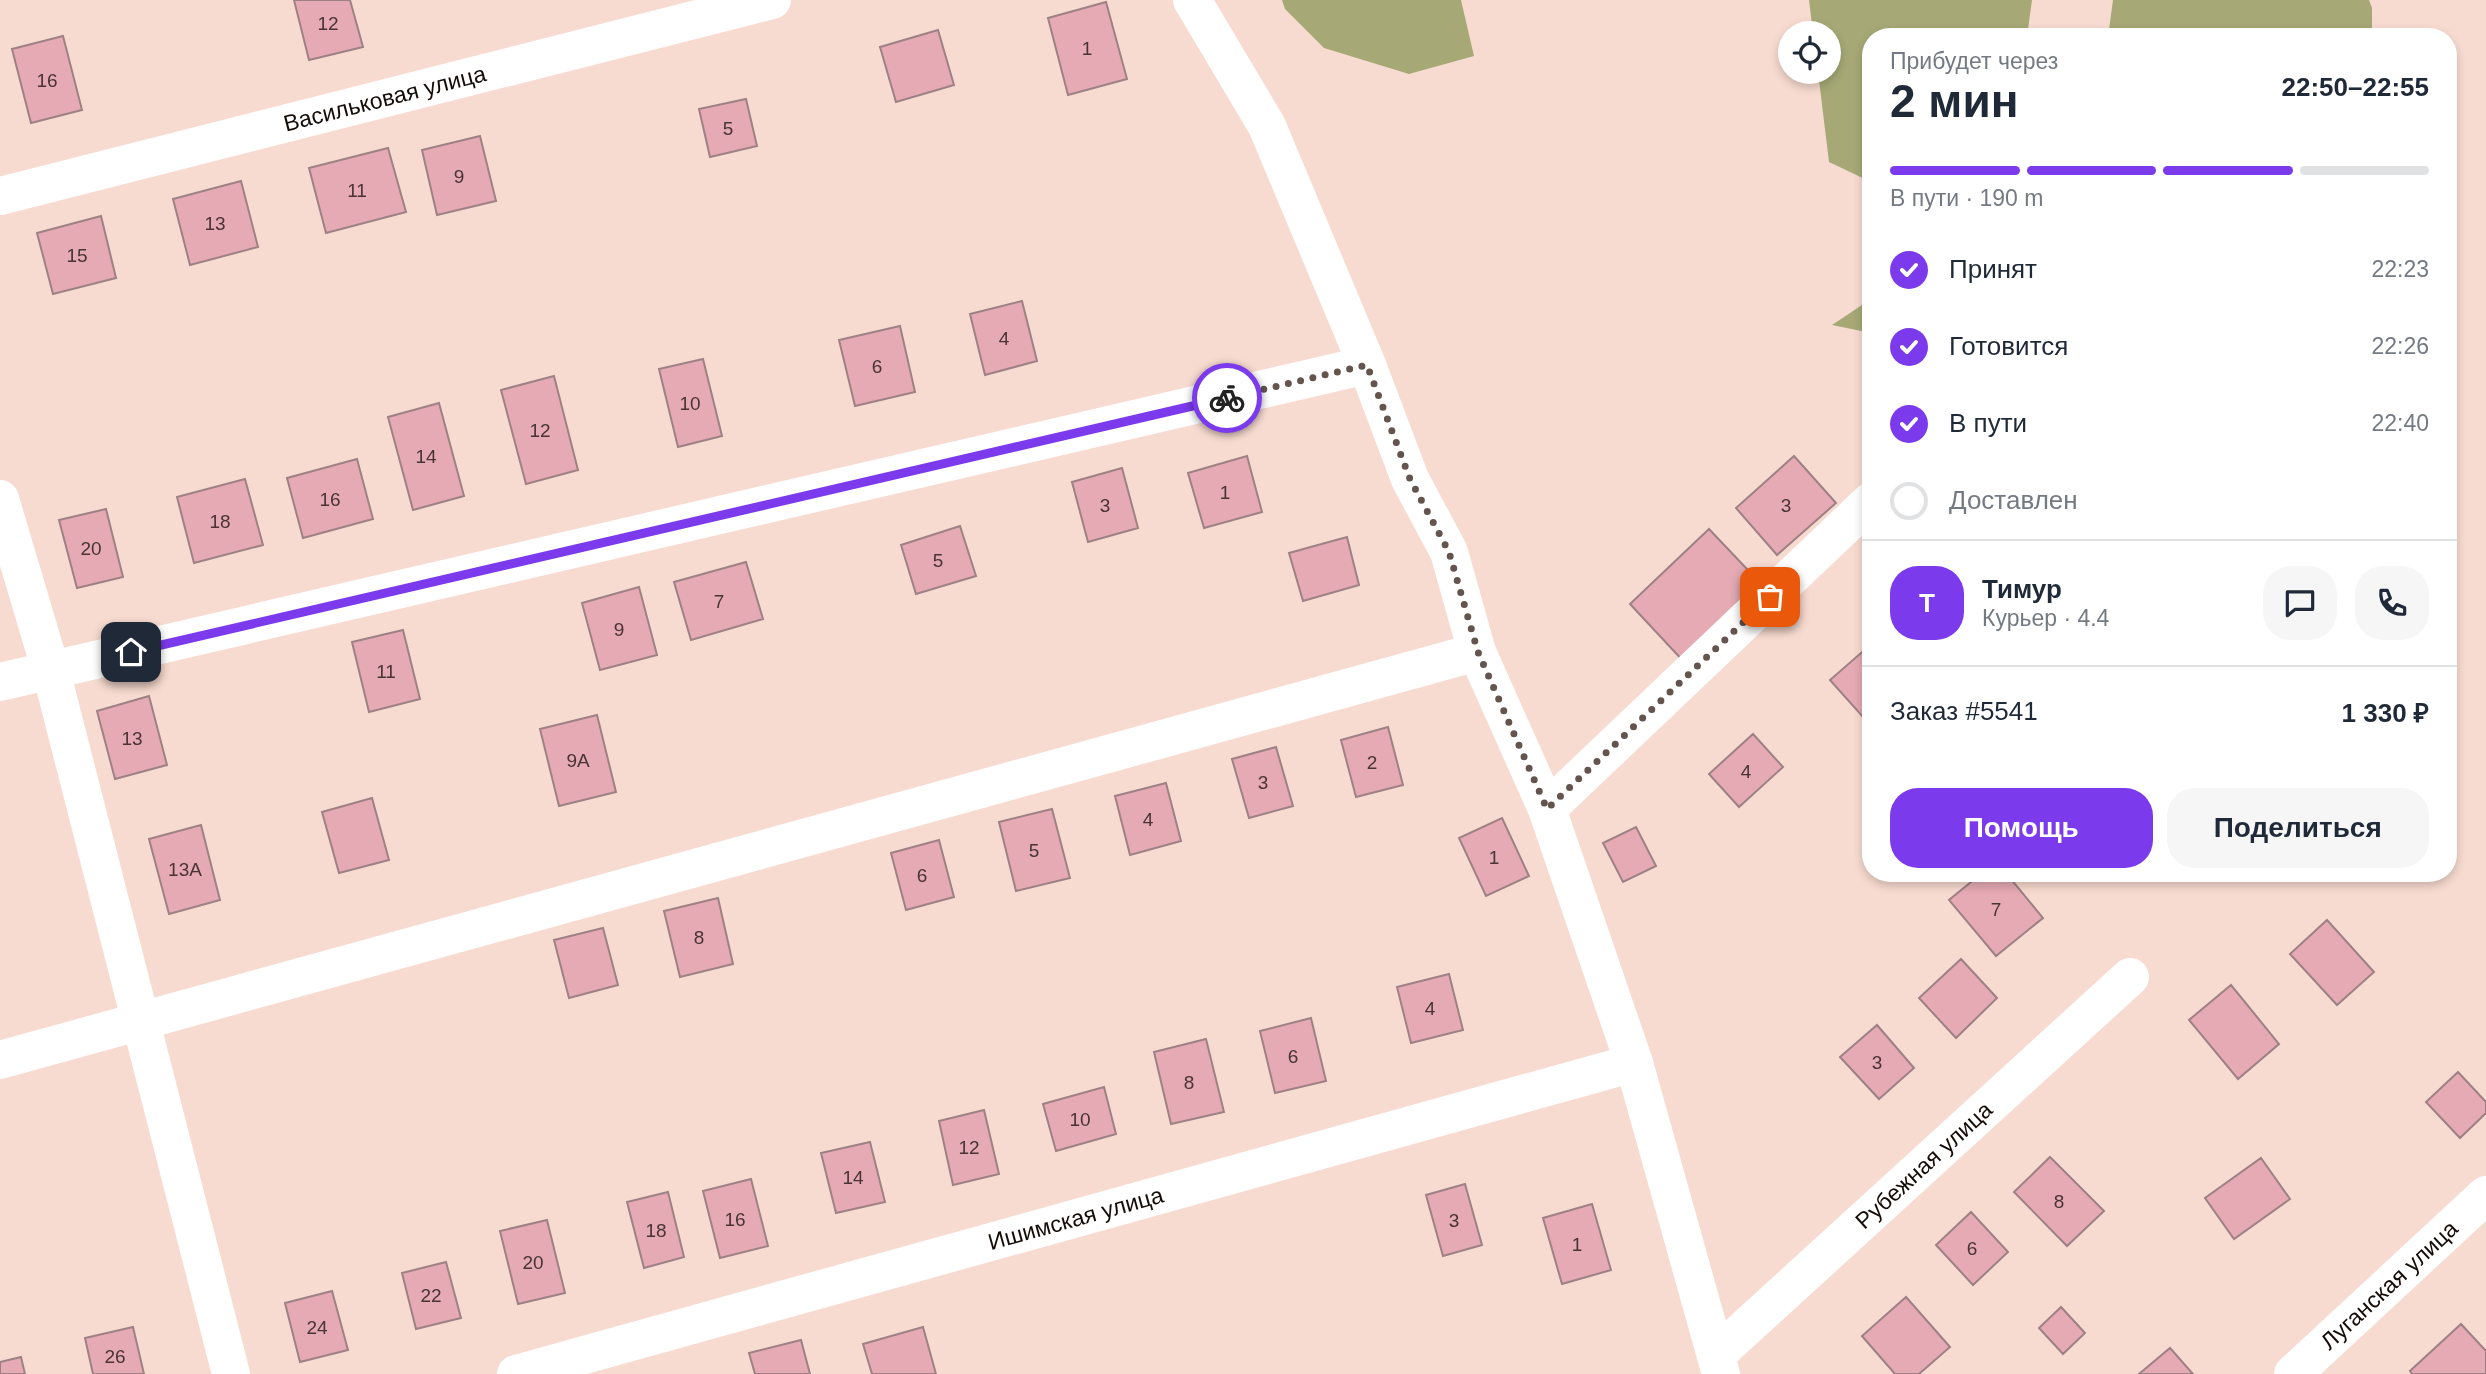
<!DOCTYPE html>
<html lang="ru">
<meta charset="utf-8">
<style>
body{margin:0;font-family:Arial,sans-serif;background:#f6f6f7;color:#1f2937;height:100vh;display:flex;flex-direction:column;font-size:26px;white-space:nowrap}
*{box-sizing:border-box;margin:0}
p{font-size:23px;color:#747a83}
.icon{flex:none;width:38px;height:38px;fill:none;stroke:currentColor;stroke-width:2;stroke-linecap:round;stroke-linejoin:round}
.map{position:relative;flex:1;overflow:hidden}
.side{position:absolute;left:1862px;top:28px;width:595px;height:854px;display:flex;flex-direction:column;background:#fff;border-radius:28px;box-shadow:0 4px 10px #0003}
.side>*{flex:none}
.tools{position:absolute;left:1778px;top:21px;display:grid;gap:14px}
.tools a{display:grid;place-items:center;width:63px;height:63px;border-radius:50%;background:#fff;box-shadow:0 4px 10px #0003;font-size:35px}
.pin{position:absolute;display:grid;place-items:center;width:60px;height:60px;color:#fff;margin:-30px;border-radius:14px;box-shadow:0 4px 10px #0006}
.courier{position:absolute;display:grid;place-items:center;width:70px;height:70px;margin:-35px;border:5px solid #7c3aed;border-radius:50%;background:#fff;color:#222;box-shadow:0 2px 9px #0007}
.head em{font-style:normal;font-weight:800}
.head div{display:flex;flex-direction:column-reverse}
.head{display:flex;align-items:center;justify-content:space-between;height:119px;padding:0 28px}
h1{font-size:46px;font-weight:800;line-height:52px}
.bar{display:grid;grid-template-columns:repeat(4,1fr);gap:10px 7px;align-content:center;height:84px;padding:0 28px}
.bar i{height:9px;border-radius:5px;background:#e0e1e3}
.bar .on{background:#7c3aed}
.bar p{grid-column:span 4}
.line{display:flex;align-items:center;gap:18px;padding:0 28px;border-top:2px solid #e0e1e3}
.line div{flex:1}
.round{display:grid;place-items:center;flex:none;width:74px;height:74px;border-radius:28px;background:#f6f6f7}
ol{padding:0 28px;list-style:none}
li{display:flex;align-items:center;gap:21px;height:77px}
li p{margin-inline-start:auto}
li .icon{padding:7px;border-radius:50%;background:#7c3aed;color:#fff;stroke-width:4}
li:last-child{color:#747a83}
li i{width:38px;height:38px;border:4px solid #e0e1e3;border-radius:50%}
.primary-button{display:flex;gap:14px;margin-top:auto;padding:14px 28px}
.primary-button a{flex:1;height:80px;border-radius:28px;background:#7c3aed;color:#fff;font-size:28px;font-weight:800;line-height:80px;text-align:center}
.primary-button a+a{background:#f6f6f7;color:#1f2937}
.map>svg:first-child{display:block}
</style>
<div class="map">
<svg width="2486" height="1374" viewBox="0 0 2486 1374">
<rect width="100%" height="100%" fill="#f8dbd0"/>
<path fill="#a6a976" d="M 1282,0 L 1461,0 L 1474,56 L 1409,74 L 1324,48 L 1285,9 Z
M 1809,0 L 2032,0 L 2027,37 L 1871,37 L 1871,182 L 1829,162 L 1818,72 L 1829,72 L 1829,33 L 1813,33 Z
M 2113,0 L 2369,0 L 2372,8 L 2372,37 L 2108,37 Z
M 1871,299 L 1871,333 L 1832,325 Z"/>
<path fill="#e5aab4" stroke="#9e8185" stroke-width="2" d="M 294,0 L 350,0 L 363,47 L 309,60 Z
M 1106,2 L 1127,79 L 1068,95 L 1048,18 Z
M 938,30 L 954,85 L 896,102 L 880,47 Z
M 63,36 L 82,110 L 31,123 L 12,49 Z
M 746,99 L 757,146 L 710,157 L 699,109 Z
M 480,136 L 496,201 L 437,215 L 422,150 Z
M 388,148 L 406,212 L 326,233 L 309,168 Z
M 241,181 L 258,247 L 190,265 L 173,199 Z
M 101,216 L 116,278 L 53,294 L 37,233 Z
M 1022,301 L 1037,361 L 985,375 L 970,314 Z
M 900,326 L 915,392 L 855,406 L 839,340 Z
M 703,359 L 722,436 L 678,447 L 659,369 Z
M 554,376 L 578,470 L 526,484 L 501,390 Z
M 439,403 L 464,496 L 413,510 L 388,417 Z
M 1247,456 L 1262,512 L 1204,528 L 1188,473 Z
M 1794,456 L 1836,503 L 1777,555 L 1736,508 Z
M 357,459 L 373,519 L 303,538 L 287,478 Z
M 1122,468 L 1138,528 L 1088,542 L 1072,482 Z
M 245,479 L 263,545 L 194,563 L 177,497 Z
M 106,509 L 123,577 L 77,588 L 59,520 Z
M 960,526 L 976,576 L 916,594 L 901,545 Z
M 1709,529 L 1765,588 L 1686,664 L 1630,604 Z
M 1347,537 L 1359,585 L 1303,601 L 1289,553 Z
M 746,562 L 763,619 L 691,640 L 674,582 Z
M 639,587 L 657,655 L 600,670 L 582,603 Z
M 403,630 L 420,699 L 369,712 L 352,642 Z
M 1869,646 L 1871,648 L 1871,726 L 1830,680 Z
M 149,696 L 167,765 L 115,779 L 97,711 Z
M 597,715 L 616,792 L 559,806 L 540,729 Z
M 1388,727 L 1403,785 L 1356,797 L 1341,740 Z
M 1753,734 L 1783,767 L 1739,807 L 1709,774 Z
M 1276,747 L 1293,806 L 1249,818 L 1232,759 Z
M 1166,783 L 1181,841 L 1130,855 L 1115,796 Z
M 372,798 L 389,860 L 339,873 L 322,812 Z
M 1052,809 L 1070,878 L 1016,891 L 999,822 Z
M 1502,818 L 1529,876 L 1486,896 L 1459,838 Z
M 201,825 L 220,900 L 169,914 L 149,839 Z
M 1636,827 L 1656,866 L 1623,882 L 1603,843 Z
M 939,840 L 954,897 L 906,910 L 891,853 Z
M 1982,873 L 2006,873 L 2043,918 L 1996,956 L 1949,900 Z
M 718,898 L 733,964 L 680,977 L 664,911 Z
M 2327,920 L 2374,972 L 2337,1005 L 2290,954 Z
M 603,928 L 618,985 L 569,998 L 554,940 Z
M 1961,959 L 1997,998 L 1956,1038 L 1919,998 Z
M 1449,974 L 1463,1030 L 1411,1043 L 1397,987 Z
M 2231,985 L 2279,1044 L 2238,1079 L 2189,1020 Z
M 1311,1018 L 1326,1081 L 1275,1093 L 1260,1031 Z
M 1877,1025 L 1914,1068 L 1879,1099 L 1840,1057 Z
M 1206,1039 L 1224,1112 L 1171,1124 L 1154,1052 Z
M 2458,1072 L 2486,1102 L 2486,1113 L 2460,1138 L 2426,1102 Z
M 1104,1087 L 1116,1134 L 1056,1151 L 1043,1104 Z
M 984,1110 L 999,1174 L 953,1185 L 939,1121 Z
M 870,1142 L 885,1202 L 836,1213 L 821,1153 Z
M 2050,1157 L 2104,1211 L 2067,1246 L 2014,1192 Z
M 2261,1158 L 2290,1199 L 2234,1239 L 2205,1198 Z
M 751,1179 L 768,1246 L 720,1258 L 703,1191 Z
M 1465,1184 L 1482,1245 L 1443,1256 L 1426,1195 Z
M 668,1192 L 684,1257 L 644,1268 L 627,1202 Z
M 1592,1204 L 1611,1270 L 1562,1284 L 1543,1218 Z
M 1971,1212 L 2008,1252 L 1973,1285 L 1936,1245 Z
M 547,1220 L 565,1293 L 518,1304 L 500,1231 Z
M 446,1262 L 461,1318 L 416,1329 L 402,1273 Z
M 332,1291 L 348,1350 L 300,1362 L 285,1303 Z
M 1906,1297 L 1950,1347 L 1919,1374 L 1895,1374 L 1862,1336 Z
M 2061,1307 L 2085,1333 L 2063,1354 L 2039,1328 Z
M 2461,1324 L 2486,1351 L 2486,1374 L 2412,1374 L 2410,1371 Z
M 133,1327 L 144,1374 L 93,1374 L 85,1338 Z
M 923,1327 L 936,1374 L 872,1374 L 863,1344 Z
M 801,1340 L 810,1374 L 755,1374 L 749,1353 Z
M 2170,1348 L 2193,1374 L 2139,1374 Z
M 21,1357 L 25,1374 L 0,1374 L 0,1362 Z"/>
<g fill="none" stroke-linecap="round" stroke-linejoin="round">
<g stroke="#fff" stroke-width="38">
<path d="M 1192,0 L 1267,126 L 1367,365 L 1410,479 L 1449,552 L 1477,652 L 1547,809 L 1634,1063 L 1721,1374"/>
<path id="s1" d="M 0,196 L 772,0"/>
<path d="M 0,499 L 51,671 L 231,1374"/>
<path d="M 0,682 L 1367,365"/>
<path d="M 1547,809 L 1871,501"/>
<path d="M 0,1060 L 1477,652"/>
<path id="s2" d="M 1717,1354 L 2130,977"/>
<path id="s3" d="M 516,1374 L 1634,1063"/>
<path id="s4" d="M 2293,1374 L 2486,1195"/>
</g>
</g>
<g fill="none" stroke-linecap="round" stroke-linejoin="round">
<path stroke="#64544e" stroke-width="7" stroke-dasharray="0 12.6" d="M 1227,398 L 1367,365 L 1410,479 L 1449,552 L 1478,652 L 1547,809 L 1770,597"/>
<path stroke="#7c3aed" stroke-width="9" d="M 131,652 L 1227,398"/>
</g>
<g text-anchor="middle" stroke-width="7" stroke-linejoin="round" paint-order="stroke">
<g font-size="19" fill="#493433">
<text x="328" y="30">12</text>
<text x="1087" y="55">1</text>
<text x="47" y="87">16</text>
<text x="728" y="135">5</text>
<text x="459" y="183">9</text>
<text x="357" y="197">11</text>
<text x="215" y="230">13</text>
<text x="77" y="262">15</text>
<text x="1004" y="345">4</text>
<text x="877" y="373">6</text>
<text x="690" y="410">10</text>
<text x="540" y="437">12</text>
<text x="426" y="463">14</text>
<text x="1225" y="499">1</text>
<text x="330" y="506">16</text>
<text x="1105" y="512">3</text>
<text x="1786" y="512">3</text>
<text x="220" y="528">18</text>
<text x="91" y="555">20</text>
<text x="938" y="567">5</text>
<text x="719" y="608">7</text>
<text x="619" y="636">9</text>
<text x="386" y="678">11</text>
<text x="132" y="745">13</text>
<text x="578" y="767">9А</text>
<text x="1372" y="769">2</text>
<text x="1746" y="778">4</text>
<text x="1263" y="789">3</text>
<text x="1148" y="826">4</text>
<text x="1034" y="857">5</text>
<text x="1494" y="864">1</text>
<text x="185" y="876">13А</text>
<text x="922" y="882">6</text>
<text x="1996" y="916">7</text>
<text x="699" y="944">8</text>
<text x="1430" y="1015">4</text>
<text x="1293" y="1063">6</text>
<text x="1877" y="1069">3</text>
<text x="1189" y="1089">8</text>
<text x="1080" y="1126">10</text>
<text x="969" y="1154">12</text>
<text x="853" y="1184">14</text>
<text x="2059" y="1208">8</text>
<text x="735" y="1226">16</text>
<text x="1454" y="1227">3</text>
<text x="656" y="1237">18</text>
<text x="1577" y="1251">1</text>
<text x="1972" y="1255">6</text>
<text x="533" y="1269">20</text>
<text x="431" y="1302">22</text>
<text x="317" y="1334">24</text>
<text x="115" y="1363">26</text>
</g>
<g font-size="23" fill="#150c08" stroke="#fdebe4">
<text dy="8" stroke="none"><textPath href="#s1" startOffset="397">Васильковая улица</textPath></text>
<text dy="8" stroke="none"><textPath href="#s2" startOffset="280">Рубежная улица</textPath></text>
<text dy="8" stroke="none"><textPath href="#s3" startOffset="581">Ишимская улица</textPath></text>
<text dy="8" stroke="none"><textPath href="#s4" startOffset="131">Луганская улица</textPath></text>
</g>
</g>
</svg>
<div class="tools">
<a><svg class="icon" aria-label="locate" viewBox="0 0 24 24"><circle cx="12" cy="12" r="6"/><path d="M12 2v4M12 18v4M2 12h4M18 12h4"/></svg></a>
</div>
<div class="pin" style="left:1770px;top:597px;background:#ea580c"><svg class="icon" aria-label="bag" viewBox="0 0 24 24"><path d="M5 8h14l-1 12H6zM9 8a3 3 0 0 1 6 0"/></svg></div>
<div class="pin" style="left:131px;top:652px;background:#1f2937"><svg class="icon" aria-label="home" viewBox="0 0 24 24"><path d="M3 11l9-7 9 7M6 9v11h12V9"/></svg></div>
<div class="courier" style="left:1227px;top:398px"><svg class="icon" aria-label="bike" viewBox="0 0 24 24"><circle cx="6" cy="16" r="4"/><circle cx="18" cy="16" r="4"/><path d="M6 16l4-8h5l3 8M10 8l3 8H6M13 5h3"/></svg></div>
<section class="side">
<div class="head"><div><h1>2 мин</h1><p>Прибудет через</p></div><em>22:50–22:55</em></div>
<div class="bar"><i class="on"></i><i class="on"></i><i class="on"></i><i></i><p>В пути · 190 m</p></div>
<ol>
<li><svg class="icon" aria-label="check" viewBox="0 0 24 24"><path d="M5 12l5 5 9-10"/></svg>Принят<p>22:23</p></li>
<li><svg class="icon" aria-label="check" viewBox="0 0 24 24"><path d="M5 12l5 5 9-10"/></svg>Готовится<p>22:26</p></li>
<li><svg class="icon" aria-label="check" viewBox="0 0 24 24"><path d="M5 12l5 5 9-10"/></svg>В пути<p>22:40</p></li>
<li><i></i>Доставлен</li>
</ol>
<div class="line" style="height:126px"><b class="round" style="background:#7c3aed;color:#fff">Т</b><div><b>Тимур</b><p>Курьер · 4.4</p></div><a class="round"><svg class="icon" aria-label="chat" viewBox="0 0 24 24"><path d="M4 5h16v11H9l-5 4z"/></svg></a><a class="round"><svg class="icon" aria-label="phone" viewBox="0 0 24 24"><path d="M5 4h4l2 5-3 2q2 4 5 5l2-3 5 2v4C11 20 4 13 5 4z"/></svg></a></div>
<div class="line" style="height:91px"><div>Заказ #5541</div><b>1 330 ₽</b></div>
<div class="primary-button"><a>Помощь</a><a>Поделиться</a></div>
</section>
</div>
